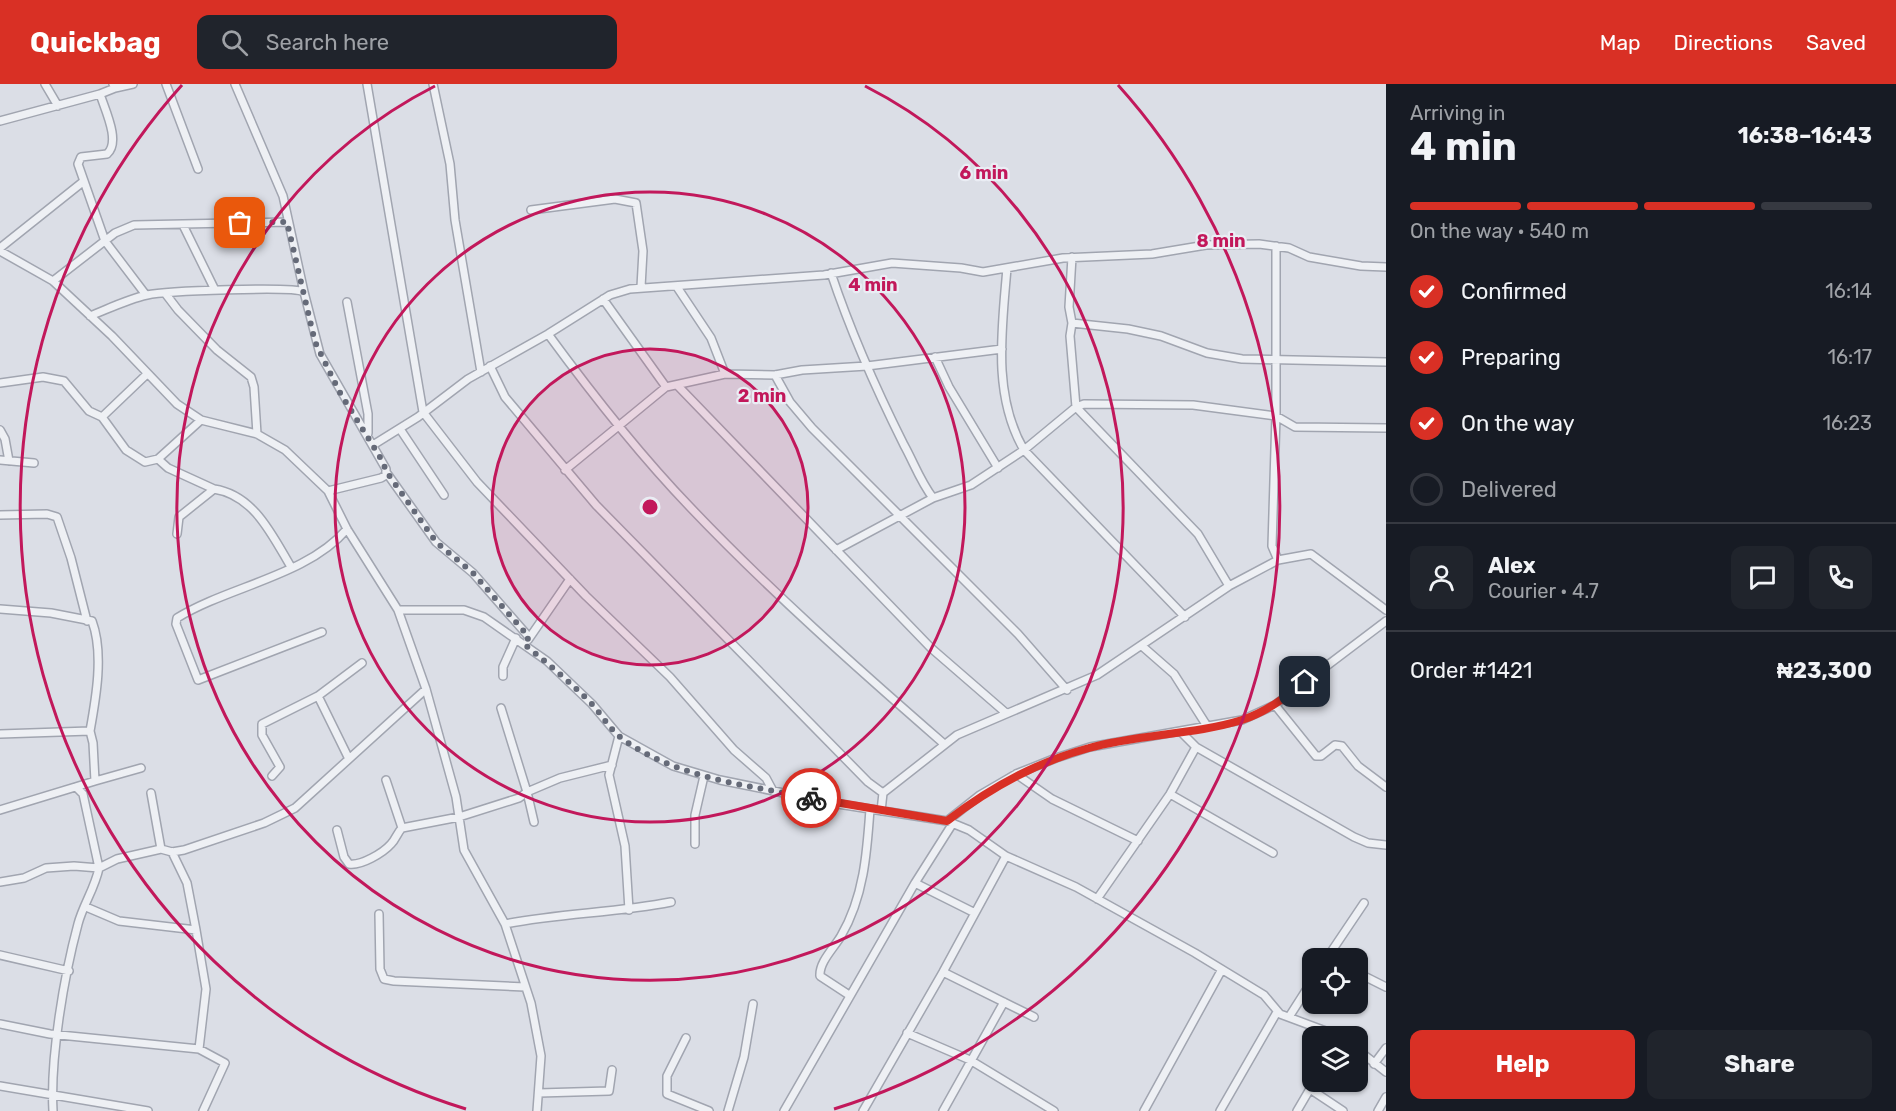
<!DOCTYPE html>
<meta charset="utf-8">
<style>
body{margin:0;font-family:Rubik,sans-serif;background:#20242c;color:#f1f3f6;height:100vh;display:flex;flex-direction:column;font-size:22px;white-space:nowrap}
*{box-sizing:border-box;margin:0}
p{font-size:20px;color:#9ea1a6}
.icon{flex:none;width:33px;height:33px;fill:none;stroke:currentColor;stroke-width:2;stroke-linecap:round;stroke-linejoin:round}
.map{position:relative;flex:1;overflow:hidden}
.sheet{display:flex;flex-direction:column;background:#171b24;width:510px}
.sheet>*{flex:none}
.buttons{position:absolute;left:1302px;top:864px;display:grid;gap:12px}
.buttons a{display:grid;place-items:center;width:66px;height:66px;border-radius:12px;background:#171b24;box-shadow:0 2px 4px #0004;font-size:30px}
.pin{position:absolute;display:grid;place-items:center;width:51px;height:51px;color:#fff;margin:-26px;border-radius:12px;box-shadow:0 3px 9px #0006}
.courier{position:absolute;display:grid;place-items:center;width:60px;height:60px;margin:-30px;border:4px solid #d93025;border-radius:50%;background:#fff;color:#222;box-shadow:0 2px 8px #0007}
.head em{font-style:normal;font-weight:700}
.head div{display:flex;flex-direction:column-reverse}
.head{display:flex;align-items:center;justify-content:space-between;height:102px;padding:0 24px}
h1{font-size:39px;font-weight:700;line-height:45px}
.bar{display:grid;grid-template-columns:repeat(4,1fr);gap:9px 6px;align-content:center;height:72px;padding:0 24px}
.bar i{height:8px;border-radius:4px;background:#363941}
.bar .current{background:#d93025}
.bar p{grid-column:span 4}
.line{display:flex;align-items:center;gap:15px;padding:0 24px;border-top:2px solid #363941}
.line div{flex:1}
.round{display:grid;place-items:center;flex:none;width:63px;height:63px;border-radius:12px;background:#20242c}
ol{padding:0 24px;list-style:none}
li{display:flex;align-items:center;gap:18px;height:66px}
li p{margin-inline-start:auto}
li .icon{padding:6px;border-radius:50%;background:#d93025;color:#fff;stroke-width:4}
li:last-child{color:#9ea1a6}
li i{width:33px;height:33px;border:3px solid #363941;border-radius:50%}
.action{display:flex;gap:12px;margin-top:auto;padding:12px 24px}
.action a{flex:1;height:69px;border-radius:12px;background:#d93025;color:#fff;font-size:24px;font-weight:700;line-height:69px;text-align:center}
.action a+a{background:#20242c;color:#f1f3f6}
header{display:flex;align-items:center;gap:36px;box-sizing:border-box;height:84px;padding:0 30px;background:#d93025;color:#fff}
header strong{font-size:28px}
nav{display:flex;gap:33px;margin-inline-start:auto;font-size:21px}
.search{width:420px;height:54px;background:#20242c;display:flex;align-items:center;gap:15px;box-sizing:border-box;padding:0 21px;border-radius:12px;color:#9ea1a6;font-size:22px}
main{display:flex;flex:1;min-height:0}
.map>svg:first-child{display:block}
</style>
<header>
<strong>Quickbag</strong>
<div class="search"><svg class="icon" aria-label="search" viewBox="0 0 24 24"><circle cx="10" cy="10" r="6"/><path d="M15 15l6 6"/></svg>Search here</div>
<nav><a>Map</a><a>Directions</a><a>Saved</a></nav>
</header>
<main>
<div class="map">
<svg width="1386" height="1027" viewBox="0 0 1386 1027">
<rect width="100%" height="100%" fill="#dbdee6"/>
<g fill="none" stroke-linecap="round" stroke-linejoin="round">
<g stroke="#a1a5b0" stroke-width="10">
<path id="minor" d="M 45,0 L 58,22
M 166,0 L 198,85
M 235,0 L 283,112 L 304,208
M 367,0 L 423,328 L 477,398 L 586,512 L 670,593 L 734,666 L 766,694 L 773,707
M 433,0 L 450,80 L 455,136 L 481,288
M 115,4 L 133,0
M 100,10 C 105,26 121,58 107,70 L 81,73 L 78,80 L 105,157 L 146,211
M 0,37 L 100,10 L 115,4 L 113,0
M 531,126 L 615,115 L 636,119 L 643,167 L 641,203
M 183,141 L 215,206
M 1276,162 L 1276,332 L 1272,462 L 1278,476
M 0,164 L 84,97
M 0,167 L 53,197 L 112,252 L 177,320 L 201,336 L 257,350 L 285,366 L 328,407 L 347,445 L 398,526 L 426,605 L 456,713 L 464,766 L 505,840 L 531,919 L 541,972 L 537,1027
M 1072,173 L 1069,223 L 1072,239 L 1070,252 L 1076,323 L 1198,450 L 1229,502
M 1007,184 C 1002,245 992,311 1024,366 L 1185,533
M 831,189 C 851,249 876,305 904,361 C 914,379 920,397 933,414
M 53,197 L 115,149 L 134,141 L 287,138
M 677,203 L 711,254 L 725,290
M 165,209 L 178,226 L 217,266 L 251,293 L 254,303 L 257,350
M 603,215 L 666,303
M 347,218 L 368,330 L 368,349
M 90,232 C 108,225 128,215 147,211 C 165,207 293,202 304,208 L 320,270 L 386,385 L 386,391 L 381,394 L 328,407
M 1072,239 L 1128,245 L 1161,252 L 1207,269 L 1242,275 L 1386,278
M 548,250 C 592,310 638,369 690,423 C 769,506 857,584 943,659
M 935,273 L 949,303 L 998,384
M 490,282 L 505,313 L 596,421 L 868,698 L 883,709
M 775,291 L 790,318 L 812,344 L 1018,550 L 1067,606
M 0,299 L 43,293 L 64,297 L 89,327 L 102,333 L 147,290
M 678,302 L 931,564 L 1006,629
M 102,333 L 126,366 L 145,378 L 158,375 L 168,384 L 214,405 L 179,433 L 177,450
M 400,345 L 444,411
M 0,346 L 5,355 L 9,377
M 373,361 L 418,333 L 468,295 L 548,250 L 610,211 L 630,205 L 824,191 L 892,179 L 961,184 L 983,188 L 1063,174 L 1152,170 L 1206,161 L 1259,160 L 1289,164 L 1309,173 L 1361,182 L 1386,183
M 158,375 L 201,336
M 0,376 L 34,379
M 565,386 L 666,303 L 725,290 L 775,291 L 802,286 L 867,282 L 1002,265
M 386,388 L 436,458 L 473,489 L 529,553
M 214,405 C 254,411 272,451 291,483
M 0,431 L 47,430 L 57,433 L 71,474 L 87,537
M 836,466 L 933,414 L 971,401 L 1024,366 L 1076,323 L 1084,320 L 1193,321 L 1276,332 L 1295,343 L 1386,344
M 0,525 L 51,529 L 92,537 C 104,569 96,614 90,647
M 398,526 L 464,526 L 484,533 L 547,577 L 592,620 L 619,652 L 673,682 L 720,696 L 838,720 L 947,737 L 969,746 L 1006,772 L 1076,803 L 1195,869 L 1264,911 L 1280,930 L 1339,952
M 322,548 L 198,596 L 176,540 L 177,534 C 229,502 307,492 347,445
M 528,556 L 570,495
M 1142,562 L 1174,590 L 1207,642
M 503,592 L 503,583 L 516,554
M 1275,621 L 1316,672 L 1321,672 L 1335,661 L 1342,662 L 1358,682 L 1386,703
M 1181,648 L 1196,663 L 1354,753 L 1368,759 L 1386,761
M 0,650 L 90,647 L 93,659 L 95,697 L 0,726
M 619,652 L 609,691 L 625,762 L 629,826
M 348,673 L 318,612 L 362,579
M 1016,690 L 1052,715 L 1138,757
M 272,692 L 280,683 L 262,651 L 262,640 L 318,612
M 386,696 L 402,744
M 95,697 L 141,684
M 883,709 L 957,651 L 1097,591 L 1229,502 L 1278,476 L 1311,470 L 1386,526
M 1170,710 L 1273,769
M 881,727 L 883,709
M 947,737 L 980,711 L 1016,690 L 1056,674 L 1090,663 L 1242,636 L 1275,621 L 1386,537
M 534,738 L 527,708 L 560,694 L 612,681
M 337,746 L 344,773 L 349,780 C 361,782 383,769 391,760 C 396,755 397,749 402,744 L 459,733 L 519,714 L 527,708 L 501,624
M 695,760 L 695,731 L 704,692
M 161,765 L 172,768 L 184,766 L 264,739 L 295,724 L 426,605
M 172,768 L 187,799 L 196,846
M 0,798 L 24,794 L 46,784 L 74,782 L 99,784 L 83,710 L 76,703
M 915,799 L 975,829
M 1097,815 L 1170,710 L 1196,663
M 86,823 L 119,837 L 196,846 L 206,905 L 199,965
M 379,830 L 380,885 L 384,895 L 394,897 L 525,903
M 505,840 C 560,829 615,829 671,818
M 0,871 L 69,887
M 1327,874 L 1364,819
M 943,888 L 1034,933
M 1358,889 L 1386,903
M 849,911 L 820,892 C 819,878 834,864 841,852 C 864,813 867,768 870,725
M 1289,933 L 1312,897
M 0,940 L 50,950 L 199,965 L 225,979 L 203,1027
M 907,949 L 970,976 L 1054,1027
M 686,954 L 667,992 L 667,1010 L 709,1027
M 1358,966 L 1386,988
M 1374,980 L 1386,964
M 0,1002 L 148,1027
M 1310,1005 L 1343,1027
M 539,1009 L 609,1007 L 612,986
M 53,1027 C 50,974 64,892 78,840 C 83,821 95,804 99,784 L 117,775 L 161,765 L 151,709
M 728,1027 L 744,973 L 753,920
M 784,1027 L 915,799 L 953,739
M 863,1027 L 943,888 L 1006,772
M 943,1027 L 1004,918
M 1144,1027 L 1221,887
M 1220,1027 L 1277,928
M 1297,1027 L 1314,998
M 1378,1027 L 1386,1013"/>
</g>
<use href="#minor" stroke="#eef0f4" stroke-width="7"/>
</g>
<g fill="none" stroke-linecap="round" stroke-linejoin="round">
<path stroke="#656a78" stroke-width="6" stroke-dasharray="0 10.8" d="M 240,139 L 287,138 L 315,258 L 339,307 L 383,378 L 386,387 L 436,458 L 473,489 L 529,553 L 524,560 C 547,579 569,597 590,618 C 600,628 608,643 620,653 C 674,694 746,701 811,714"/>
<path stroke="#d93025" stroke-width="8" d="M 811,714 L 947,737 C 990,704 1036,678 1089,664 C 1137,650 1194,651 1242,636 C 1266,628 1286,613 1305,598"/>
</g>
<circle cx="650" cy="423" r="158" fill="#c2185b" fill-opacity=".12"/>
<g fill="none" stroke="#c2185b" stroke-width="3">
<circle cx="650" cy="423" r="158"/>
<circle cx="650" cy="423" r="315"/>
<path d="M865 2A473 473 0 1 1 435 2"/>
<path d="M466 1025A630 630 0 0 1 182 1M1118 1A630 630 0 0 1 834 1025"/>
</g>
<circle cx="650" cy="423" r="9" fill="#c2185b" stroke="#eaedf4" stroke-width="3"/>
<g font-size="18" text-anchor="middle" font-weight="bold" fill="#c2185b" stroke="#eaedf4" stroke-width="4.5" stroke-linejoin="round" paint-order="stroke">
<text x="984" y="95">6 min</text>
<text x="1221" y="163">8 min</text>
<text x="873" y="207">4 min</text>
<text x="762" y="318">2 min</text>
</g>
</svg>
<div class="buttons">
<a><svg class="icon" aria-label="locate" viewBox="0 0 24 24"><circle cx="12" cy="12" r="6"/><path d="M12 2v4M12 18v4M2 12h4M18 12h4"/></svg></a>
<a><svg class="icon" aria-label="layers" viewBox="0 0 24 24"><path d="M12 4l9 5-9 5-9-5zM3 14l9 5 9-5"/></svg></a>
</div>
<div class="pin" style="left:240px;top:139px;background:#ea580c"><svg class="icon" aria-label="bag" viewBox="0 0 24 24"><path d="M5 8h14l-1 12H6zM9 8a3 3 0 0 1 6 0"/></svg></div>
<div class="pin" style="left:1305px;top:598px;background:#1f2937"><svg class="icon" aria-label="home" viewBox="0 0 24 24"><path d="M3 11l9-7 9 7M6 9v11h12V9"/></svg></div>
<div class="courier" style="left:811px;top:714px"><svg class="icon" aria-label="bike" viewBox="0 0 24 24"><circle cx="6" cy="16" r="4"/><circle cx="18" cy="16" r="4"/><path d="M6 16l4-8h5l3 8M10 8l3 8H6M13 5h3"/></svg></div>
</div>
<section class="sheet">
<div class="head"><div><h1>4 min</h1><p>Arriving in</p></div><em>16:38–16:43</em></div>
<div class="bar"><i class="current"></i><i class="current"></i><i class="current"></i><i></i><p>On the way · 540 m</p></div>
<ol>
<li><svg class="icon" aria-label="check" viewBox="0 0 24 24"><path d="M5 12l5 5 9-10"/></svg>Confirmed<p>16:14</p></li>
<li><svg class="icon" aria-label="check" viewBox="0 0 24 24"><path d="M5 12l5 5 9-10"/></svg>Preparing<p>16:17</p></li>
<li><svg class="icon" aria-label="check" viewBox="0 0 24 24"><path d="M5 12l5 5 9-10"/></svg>On the way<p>16:23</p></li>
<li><i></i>Delivered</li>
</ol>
<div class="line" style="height:108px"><a class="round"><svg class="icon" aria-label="person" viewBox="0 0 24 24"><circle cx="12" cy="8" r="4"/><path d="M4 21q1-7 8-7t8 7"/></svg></a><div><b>Alex</b><p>Courier · 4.7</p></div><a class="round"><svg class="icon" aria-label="chat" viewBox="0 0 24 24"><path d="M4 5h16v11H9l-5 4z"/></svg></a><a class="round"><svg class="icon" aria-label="phone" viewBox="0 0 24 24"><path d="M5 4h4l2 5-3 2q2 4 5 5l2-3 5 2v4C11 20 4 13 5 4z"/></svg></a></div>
<div class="line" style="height:78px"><div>Order #1421</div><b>₦23,300</b></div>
<div class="action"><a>Help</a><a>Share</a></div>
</section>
</main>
